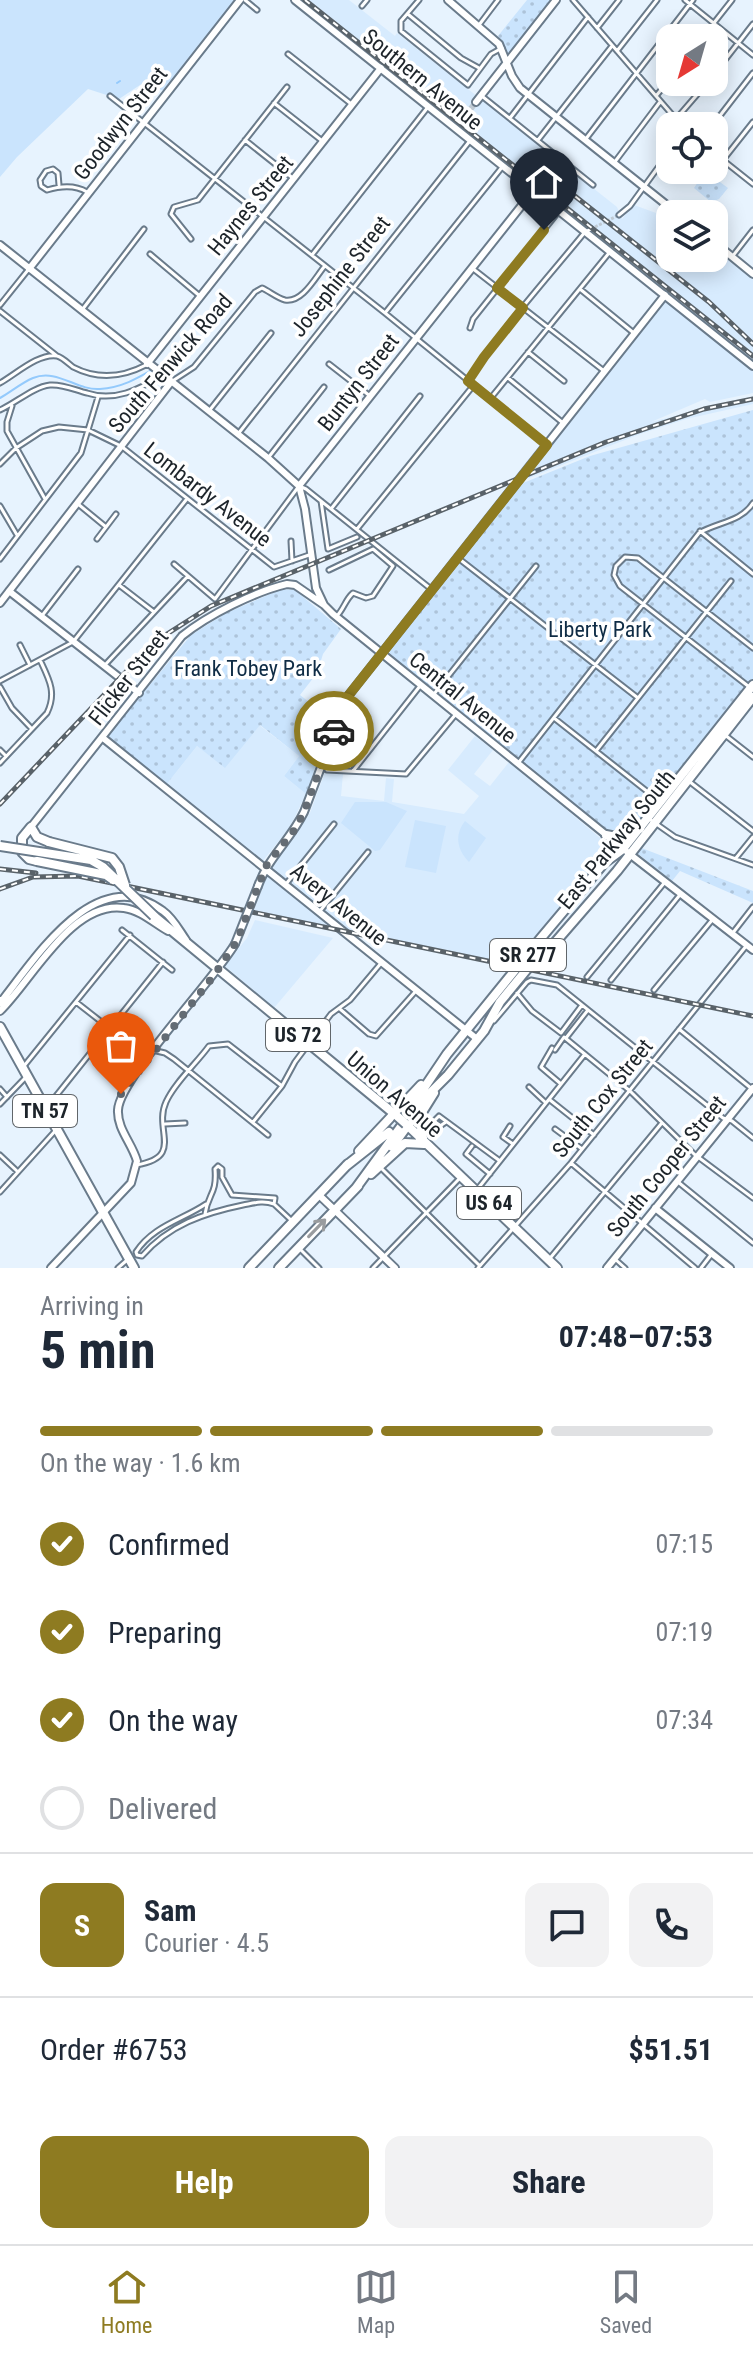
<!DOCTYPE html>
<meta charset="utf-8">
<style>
body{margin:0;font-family:"Roboto Condensed",sans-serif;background:#f2f2f3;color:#1f2937;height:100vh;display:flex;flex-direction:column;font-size:30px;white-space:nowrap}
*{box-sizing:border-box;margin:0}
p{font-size:26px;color:#747a83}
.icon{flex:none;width:44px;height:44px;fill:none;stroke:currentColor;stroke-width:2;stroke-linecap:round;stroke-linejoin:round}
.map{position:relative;height:1268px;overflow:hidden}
.sheet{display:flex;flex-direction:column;background:#fff;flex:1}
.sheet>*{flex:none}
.needle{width:52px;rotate:217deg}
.buttons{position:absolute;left:656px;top:24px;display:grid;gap:16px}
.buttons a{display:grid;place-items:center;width:72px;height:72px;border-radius:16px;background:#fff;box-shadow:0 4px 20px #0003;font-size:40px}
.pin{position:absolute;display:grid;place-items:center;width:68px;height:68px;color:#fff;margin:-82px -34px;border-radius:50% 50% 50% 0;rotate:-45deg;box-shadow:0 0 8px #0007}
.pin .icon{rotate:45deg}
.courier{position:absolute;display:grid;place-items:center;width:80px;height:80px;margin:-40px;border:6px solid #8e7b21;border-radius:50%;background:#fff;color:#222;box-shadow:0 2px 10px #0007}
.overview em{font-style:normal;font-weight:700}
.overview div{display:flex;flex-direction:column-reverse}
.overview{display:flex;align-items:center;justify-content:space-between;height:136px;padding:0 40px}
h1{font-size:52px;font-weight:700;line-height:60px}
.bar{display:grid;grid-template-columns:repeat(4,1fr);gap:12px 8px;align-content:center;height:96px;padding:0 40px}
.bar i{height:10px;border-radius:6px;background:#e0e1e3}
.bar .selected{background:#8e7b21}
.bar p{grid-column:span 4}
.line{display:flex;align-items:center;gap:20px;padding:0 40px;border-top:2px solid #e0e1e3}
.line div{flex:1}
.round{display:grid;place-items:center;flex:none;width:84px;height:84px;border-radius:16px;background:#f2f2f3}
ol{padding:0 40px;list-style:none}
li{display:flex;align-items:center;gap:24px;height:88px}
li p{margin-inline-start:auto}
li .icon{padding:8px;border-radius:50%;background:#8e7b21;color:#fff;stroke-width:4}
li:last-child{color:#747a83}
li i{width:44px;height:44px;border:4px solid #e0e1e3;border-radius:50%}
.button{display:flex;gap:16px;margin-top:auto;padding:16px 40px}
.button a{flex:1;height:92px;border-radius:16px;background:#8e7b21;color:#fff;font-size:32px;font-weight:700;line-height:92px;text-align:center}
.button a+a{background:#f2f2f3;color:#1f2937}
.menu{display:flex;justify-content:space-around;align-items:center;height:112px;border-top:2px solid #e0e1e3;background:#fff;font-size:22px;color:#747a83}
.menu a{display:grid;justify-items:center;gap:4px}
.menu .selected{color:#8e7b21}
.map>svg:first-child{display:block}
</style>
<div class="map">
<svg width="753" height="1268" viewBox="0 0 753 1268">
<defs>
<pattern id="park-dots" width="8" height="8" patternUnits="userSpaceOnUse" patternTransform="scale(2)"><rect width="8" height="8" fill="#cae4fd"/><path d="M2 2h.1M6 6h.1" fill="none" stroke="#adc3d9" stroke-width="1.8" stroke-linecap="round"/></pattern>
</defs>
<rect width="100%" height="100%" fill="#e7f3fe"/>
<path fill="#d7ebfe" d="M 299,0 L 349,0 L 395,36 L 397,33 L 617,207 L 622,219 L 634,205 L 656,213 L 662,207 L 671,214 L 670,258 L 714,258 L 714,248 L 753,279 L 753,362 Z
M 667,301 L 753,368 L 753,393 L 710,402 L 705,399 L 651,422 L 753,397 L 753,404 L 686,419 L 640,434 L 524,480 L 664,302 Z
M 259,725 L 299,756 L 284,776 L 306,794 L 290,827 L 262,862 L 166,785 L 197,746 L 225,767 Z
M 475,736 L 493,750 L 474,774 L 490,786 L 509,762 L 611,847 L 535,940 L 517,967 L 254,911 L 270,868 L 310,813 L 325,772 L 343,774 L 341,796 L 384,801 L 386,778 L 394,779 L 392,802 L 464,814 L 479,796 L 448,770 Z
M 255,920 L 333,938 L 274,1008 L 225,966 L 247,938 Z"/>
<path fill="#cae4fd" d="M 0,0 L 235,0 L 164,91 L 143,83 L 119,99 L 88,89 L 17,157 L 0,177 Z
M 355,802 L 386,802 L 407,811 L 380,850 L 375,851 L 341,823 Z
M 415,820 L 446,826 L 436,873 L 405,867 Z
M 465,821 L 486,838 L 469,862 C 457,850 454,835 465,821 Z"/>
<path fill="url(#park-dots)" d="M 527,0 L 554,0 L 509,57 L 498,36 Z
M 693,170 L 704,170 L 728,188 L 719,199 L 711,202 L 694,188 L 698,182 L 689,175 Z
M 753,410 L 753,681 L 629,837 L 613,835 L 390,657 L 389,651 L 523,483 L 590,456 Z
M 282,589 L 295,590 L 341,629 L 323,654 L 317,673 L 300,695 L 332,720 L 306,794 L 284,776 L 299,756 L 260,725 L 225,768 L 197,746 L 166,785 L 107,737 L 191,635 L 226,613 Z
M 639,847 L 753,891 L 753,903 L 680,871 L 672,881 L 637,853 Z"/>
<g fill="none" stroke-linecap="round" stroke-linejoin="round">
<path stroke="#94cafc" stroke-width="2" d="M 117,83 L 120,81
M 0,398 C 11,392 21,383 33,378 C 57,368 77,391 100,389 C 133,387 153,366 181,355"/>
<path stroke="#bfcad4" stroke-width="3" stroke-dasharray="3 1.5" stroke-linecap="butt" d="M 591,229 L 619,215"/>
<path stroke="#bfcad4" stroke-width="6" stroke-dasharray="6 3" stroke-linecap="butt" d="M 459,124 L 476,102"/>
<g stroke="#6a7b8b" stroke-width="7">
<path id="street" d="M 245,0 L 257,10
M 419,0 L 401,21 L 401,31 L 468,85 L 491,54 L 502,48
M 573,0 L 682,126
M 685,0 L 753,55
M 362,6 L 367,0
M 409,15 L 461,58 L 479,68
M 479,25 L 498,0
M 597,28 L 619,0
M 702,38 L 732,0
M 617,51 L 657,0
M 288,54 L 350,103
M 714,74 L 753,24
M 110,96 L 385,313 L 547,445
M 656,96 L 670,79
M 483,97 L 593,185
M 274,103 L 321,140
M 510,118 L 588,17
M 676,119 L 708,82
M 712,126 L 753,73
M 245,140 L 294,179
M 538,140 L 612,46
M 585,140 L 693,0
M 714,153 L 753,184
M 723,160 L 753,122
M 614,163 L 660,102
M 59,185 L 58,173 L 53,169 L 46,171 L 40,180 L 41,186 L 47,190 C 60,186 74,184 87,192
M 619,215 L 630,206 L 670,151
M 191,239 L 171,214 L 174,207 L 198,200 L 287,87
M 150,254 L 201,297
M 312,255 L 428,107
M 732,257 L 753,230
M 472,268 L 604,371
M 580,289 L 635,334
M 0,305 L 28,270
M 82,310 L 144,229
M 0,311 L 57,356
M 385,313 L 503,166
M 470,328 L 473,319 L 559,211
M 528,352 L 564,381
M 329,364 L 370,396
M 508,378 L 563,423
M 468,381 C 502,328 545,281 585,232 L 591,229
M 171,382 L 194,367 L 255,292 L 262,288 C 269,291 277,298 285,300 C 302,303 315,278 324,267
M 0,383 C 15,375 38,353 57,356 C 62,357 69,364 73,367 C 98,380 123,377 146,365
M 490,399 L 609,253
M 12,406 L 7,422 L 7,431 L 45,499
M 0,410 C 16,403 33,387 50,385 C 63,384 75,390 87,393 C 114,402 139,390 162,375
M 209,411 L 271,333
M 238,434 L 469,142
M 268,458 L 324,387
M 0,464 L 16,448 L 42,431 L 59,427 L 88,430 L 121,446 L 274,567 L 309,555
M 321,501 L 328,549 L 357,537
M 78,504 L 106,527
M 0,506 L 17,535
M 331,509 L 420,396
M 357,529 L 473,386
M 700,531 L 753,574
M 97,539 L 116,514
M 291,541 L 292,561
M 458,558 L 638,698
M 0,559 L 81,453 L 98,397
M 174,564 L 215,599 L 299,486 L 306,489 L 431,589
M 329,570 L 373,549 L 393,566 L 373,596 L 366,598 L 353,593 C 345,600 344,609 336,617
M 119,585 L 154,612
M 41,617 L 78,569
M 20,645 L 30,665
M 104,666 L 188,576
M 0,681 L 73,642 L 186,500
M 748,686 L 620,586 L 614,575 L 616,566 L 625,557 L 638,558 L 753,648
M 0,687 L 12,708 L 32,729
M 434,694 L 536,566
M 554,718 L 658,800
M 725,735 L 753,757
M 0,750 L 6,756
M 596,751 L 731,581
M 519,762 L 699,533 C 718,522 741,522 753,503
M 0,763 L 47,713 C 57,693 49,679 40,660
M 327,770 L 406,774 L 456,714
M 353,771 L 420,686
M 690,782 L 753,831
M 648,818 L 675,837 L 753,865
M 736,858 L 753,837
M 286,884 L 334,824
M 320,911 L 368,852
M 122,930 L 172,970
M 732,934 L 753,907
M 587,977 L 665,882
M 611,980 L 679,896
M 654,990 L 713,919
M 517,993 L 532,1011 L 561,1033 L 582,1005
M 76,1002 L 131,1045 L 165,1053 L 174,1059 L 268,1135
M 340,1009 L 369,1034 L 376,1036 L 415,992
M 494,1021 L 527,982 L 531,980 L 557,985 L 723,1118 L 732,1121 L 753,1138
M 679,1029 L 752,1089
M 566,1038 L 588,1010
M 552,1048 L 541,1067 L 561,1084
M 555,1050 L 564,1037 L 630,1091 L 694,1154 L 753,1198
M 24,1066 L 130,935
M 529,1087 L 546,1103
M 0,1089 L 7,1097
M 550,1100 L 594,1135
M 0,1104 L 26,1077
M 48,1106 L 163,962
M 253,1122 L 282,1086 L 295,1062 L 331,1014 L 350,1000 L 382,962
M 446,1122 L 440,1126 L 434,1121 L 439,1116 L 500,1161
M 165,1124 L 185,1123
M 510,1126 L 503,1137 L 513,1144
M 555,1129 L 582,1149
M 472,1146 L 466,1154 L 490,1174
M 0,1155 L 18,1172
M 571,1163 L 695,1268
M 136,1165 C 185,1157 153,1130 166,1102 C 175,1082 196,1064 209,1046 L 228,1044 L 282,1086
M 380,1167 L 480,1266
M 678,1182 L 753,1243
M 476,1191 L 585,1054
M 0,1192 L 56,1130
M 206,1204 C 182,1220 153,1226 136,1252 L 137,1255 L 142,1256 C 169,1225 204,1213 243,1205 C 254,1203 263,1200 274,1204
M 205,1214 C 208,1193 217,1195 215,1169 L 218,1166 L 222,1169 L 222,1177 L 232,1195 L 275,1198 L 274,1204 L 291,1220
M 299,1248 L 319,1268
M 551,1257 L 661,1124
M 616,1260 L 625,1268
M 118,1268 L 126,1261
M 373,1268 L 459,1179
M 478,1268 L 571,1163 L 747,945
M 701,1268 L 711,1255"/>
</g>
<g stroke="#6a7b8b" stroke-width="10">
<path id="secondary" d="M 295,0 L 753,366
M 448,0 L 499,44 L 512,76 L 520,88 L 678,214
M 476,102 L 556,0
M 714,242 L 753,274
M 0,245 L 268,458 L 299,486 L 305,509 L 316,588 L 324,605 L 333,614 L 636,859 L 753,950
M 29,269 L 240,0
M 147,364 L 381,68
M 299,486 L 534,190
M 9,591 L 139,693
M 0,603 L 171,382
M 103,738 L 477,1039
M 31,827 L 182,636 C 208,615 254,592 287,584 L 295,585 L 324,605
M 258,886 C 268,858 291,839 304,812 L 348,696 L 665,295
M 0,1003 C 36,958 96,860 163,911 C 173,918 179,930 186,940
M 0,1011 C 32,980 72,900 124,908 C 140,910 154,923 168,931
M 319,1195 L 395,1268
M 655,1208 L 730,1268
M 51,1268 L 131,1183 L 137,1161 C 132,1143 117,1129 118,1110 C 119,1079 214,980 235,944
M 607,1268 L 753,1088"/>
</g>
<g stroke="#6a7b8b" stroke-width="12">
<path id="primary" d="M 606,835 L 627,839 L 631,836
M 37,861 L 29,859 L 22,852 L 22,838 L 31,827 L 37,837 L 49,842
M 154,916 L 397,1116
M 0,1001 L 1,1001
M 0,1027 L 134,1268
M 416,1100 L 447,1054 L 541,938 L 604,863 L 623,849 L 753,685
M 406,1124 L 557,1268
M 423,1138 L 419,1117 L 434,1093
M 392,1147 L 422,1106
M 359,1151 L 421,1085
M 346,1166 L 389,1132
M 371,1174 L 405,1143 L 424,1144
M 356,1188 L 413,1110 L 448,1075 L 484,1031 L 500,1002 L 528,968 L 552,946 L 617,871 L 753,697
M 249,1268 L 348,1164
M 279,1268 L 358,1186"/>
</g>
<use href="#street" stroke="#fff" stroke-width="3"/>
<use href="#secondary" stroke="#fff" stroke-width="6"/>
<use href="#primary" stroke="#fff" stroke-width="8"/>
<g stroke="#596269" stroke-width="5">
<path id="rail" d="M 305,0 L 753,356
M 566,189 L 709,302 L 753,344
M 0,804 L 142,655 L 167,634 L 211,606 L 606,442 L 704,409 L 753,399
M 0,869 L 36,873
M 0,889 L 33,877 L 78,876 L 753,1016"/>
</g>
<use href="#rail" stroke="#fff" stroke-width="2" stroke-dasharray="6" stroke-linecap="butt"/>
<g stroke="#6a7b8b" stroke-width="10" stroke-linecap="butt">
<path id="secondary-bridge" d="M 235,944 L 258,886"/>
</g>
<g stroke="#6a7b8b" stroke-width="12" stroke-linecap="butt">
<path id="primary-bridge" d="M 49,842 L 112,858 L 119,867 L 125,885
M 0,846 L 91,860 L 103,867 L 154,916
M 37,861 L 106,875 L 113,880
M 397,1116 L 406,1124"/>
</g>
<use href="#secondary-bridge" stroke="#fff" stroke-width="6"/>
<use href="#primary-bridge" stroke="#fff" stroke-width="8"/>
</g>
<defs><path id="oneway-shaft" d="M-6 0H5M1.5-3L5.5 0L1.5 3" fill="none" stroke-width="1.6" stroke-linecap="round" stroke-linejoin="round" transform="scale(2)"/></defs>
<use stroke="#999c9f" href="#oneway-shaft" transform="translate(317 1228) rotate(-46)"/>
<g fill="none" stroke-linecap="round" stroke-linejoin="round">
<path stroke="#646c74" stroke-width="8" stroke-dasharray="0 14.4" d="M 121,1094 L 215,974 L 237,941 L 266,866 L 295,829 L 304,812 L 334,731"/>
<path stroke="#8e7b21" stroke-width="10" d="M 334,731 L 348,696 L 547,445 L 468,381 L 484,357 L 523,308 L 497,288 L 544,230"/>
</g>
<g text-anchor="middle" stroke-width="7" stroke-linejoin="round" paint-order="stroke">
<g fill="#fff" stroke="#61666a" stroke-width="2">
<rect x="490" y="939" width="76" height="32" rx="6"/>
<rect x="266" y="1019" width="64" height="32" rx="6"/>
<rect x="13" y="1095" width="64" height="32" rx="6"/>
<rect x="457" y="1187" width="64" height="32" rx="6"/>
</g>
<g font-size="20" font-weight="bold" fill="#1d242a">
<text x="528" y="962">SR 277</text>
<text x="298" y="1042">US 72</text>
<text x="45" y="1118">TN 57</text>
<text x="489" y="1210">US 64</text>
</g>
<g font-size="22" fill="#1d242a" stroke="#fff">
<text transform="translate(423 79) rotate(39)" y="8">Southern Avenue</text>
<text transform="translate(120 123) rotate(-52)" y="8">Goodwyn Street</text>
<text transform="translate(250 205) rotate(-51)" y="8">Haynes Street</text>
<text transform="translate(340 276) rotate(-52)" y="8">Josephine Street</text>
<text transform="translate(170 363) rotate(-49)" y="8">South Fenwick Road</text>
<text transform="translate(358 382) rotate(-52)" y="8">Buntyn Street</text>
<text transform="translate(208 494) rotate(38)" y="8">Lombardy Avenue</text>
<text transform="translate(128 677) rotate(-52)" y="8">Flicker Street</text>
<text transform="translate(463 697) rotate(39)" y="8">Central Avenue</text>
<text transform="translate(616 839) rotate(-51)" y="8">East Parkway South</text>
<text transform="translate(339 904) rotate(39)" y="8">Avery Avenue</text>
<text transform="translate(395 1094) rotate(41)" y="8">Union Avenue</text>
<text transform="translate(602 1098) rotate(-51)" y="8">South Cox Street</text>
<text transform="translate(666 1166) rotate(-51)" y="8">South Cooper Street</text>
</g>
<g font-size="22" fill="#0f2c45" stroke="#fff">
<text x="600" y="637">Liberty Park</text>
<text x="248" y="676">Frank Tobey Park</text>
</g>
</g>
</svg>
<div class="buttons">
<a><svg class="needle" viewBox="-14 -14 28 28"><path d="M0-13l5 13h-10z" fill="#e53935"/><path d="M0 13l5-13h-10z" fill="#747a83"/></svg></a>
<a><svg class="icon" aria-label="locate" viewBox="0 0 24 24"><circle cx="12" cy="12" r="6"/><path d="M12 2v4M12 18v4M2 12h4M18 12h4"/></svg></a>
<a><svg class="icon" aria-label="layers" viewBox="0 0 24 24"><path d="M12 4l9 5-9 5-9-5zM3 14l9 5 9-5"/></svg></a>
</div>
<div class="pin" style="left:121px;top:1094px;background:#ea580c"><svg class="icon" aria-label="bag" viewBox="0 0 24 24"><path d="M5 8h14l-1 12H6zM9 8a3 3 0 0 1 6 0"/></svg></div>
<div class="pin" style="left:544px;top:230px;background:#1f2937"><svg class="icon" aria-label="home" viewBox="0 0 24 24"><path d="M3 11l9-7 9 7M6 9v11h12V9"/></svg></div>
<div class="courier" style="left:334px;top:731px"><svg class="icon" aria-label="car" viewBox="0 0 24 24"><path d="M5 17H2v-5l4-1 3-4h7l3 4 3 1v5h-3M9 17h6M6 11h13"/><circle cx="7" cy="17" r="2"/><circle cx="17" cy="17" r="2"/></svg></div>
</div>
<section class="sheet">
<div class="overview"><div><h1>5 min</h1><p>Arriving in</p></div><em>07:48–07:53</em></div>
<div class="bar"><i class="selected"></i><i class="selected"></i><i class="selected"></i><i></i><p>On the way · 1.6 km</p></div>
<ol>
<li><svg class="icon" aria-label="check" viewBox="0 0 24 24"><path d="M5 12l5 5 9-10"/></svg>Confirmed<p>07:15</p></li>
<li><svg class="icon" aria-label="check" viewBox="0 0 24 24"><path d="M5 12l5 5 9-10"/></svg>Preparing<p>07:19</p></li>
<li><svg class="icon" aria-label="check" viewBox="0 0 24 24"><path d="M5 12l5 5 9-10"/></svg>On the way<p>07:34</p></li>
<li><i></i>Delivered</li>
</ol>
<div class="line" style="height:144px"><b class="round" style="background:#8e7b21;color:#fff">S</b><div><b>Sam</b><p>Courier · 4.5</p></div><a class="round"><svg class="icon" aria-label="chat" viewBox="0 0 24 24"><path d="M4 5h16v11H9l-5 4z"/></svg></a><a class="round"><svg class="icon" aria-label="phone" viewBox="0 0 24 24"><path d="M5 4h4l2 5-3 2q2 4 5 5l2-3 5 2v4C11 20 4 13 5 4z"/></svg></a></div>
<div class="line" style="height:104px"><div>Order #6753</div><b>$51.51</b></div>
<div class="button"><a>Help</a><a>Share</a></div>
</section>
<nav class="menu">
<a class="selected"><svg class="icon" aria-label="home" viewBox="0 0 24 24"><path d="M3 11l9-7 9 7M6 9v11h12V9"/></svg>Home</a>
<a><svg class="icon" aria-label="map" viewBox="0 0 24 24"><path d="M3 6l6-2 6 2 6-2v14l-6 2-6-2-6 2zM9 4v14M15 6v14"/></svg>Map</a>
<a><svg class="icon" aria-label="saved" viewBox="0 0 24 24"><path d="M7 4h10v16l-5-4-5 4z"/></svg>Saved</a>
</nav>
